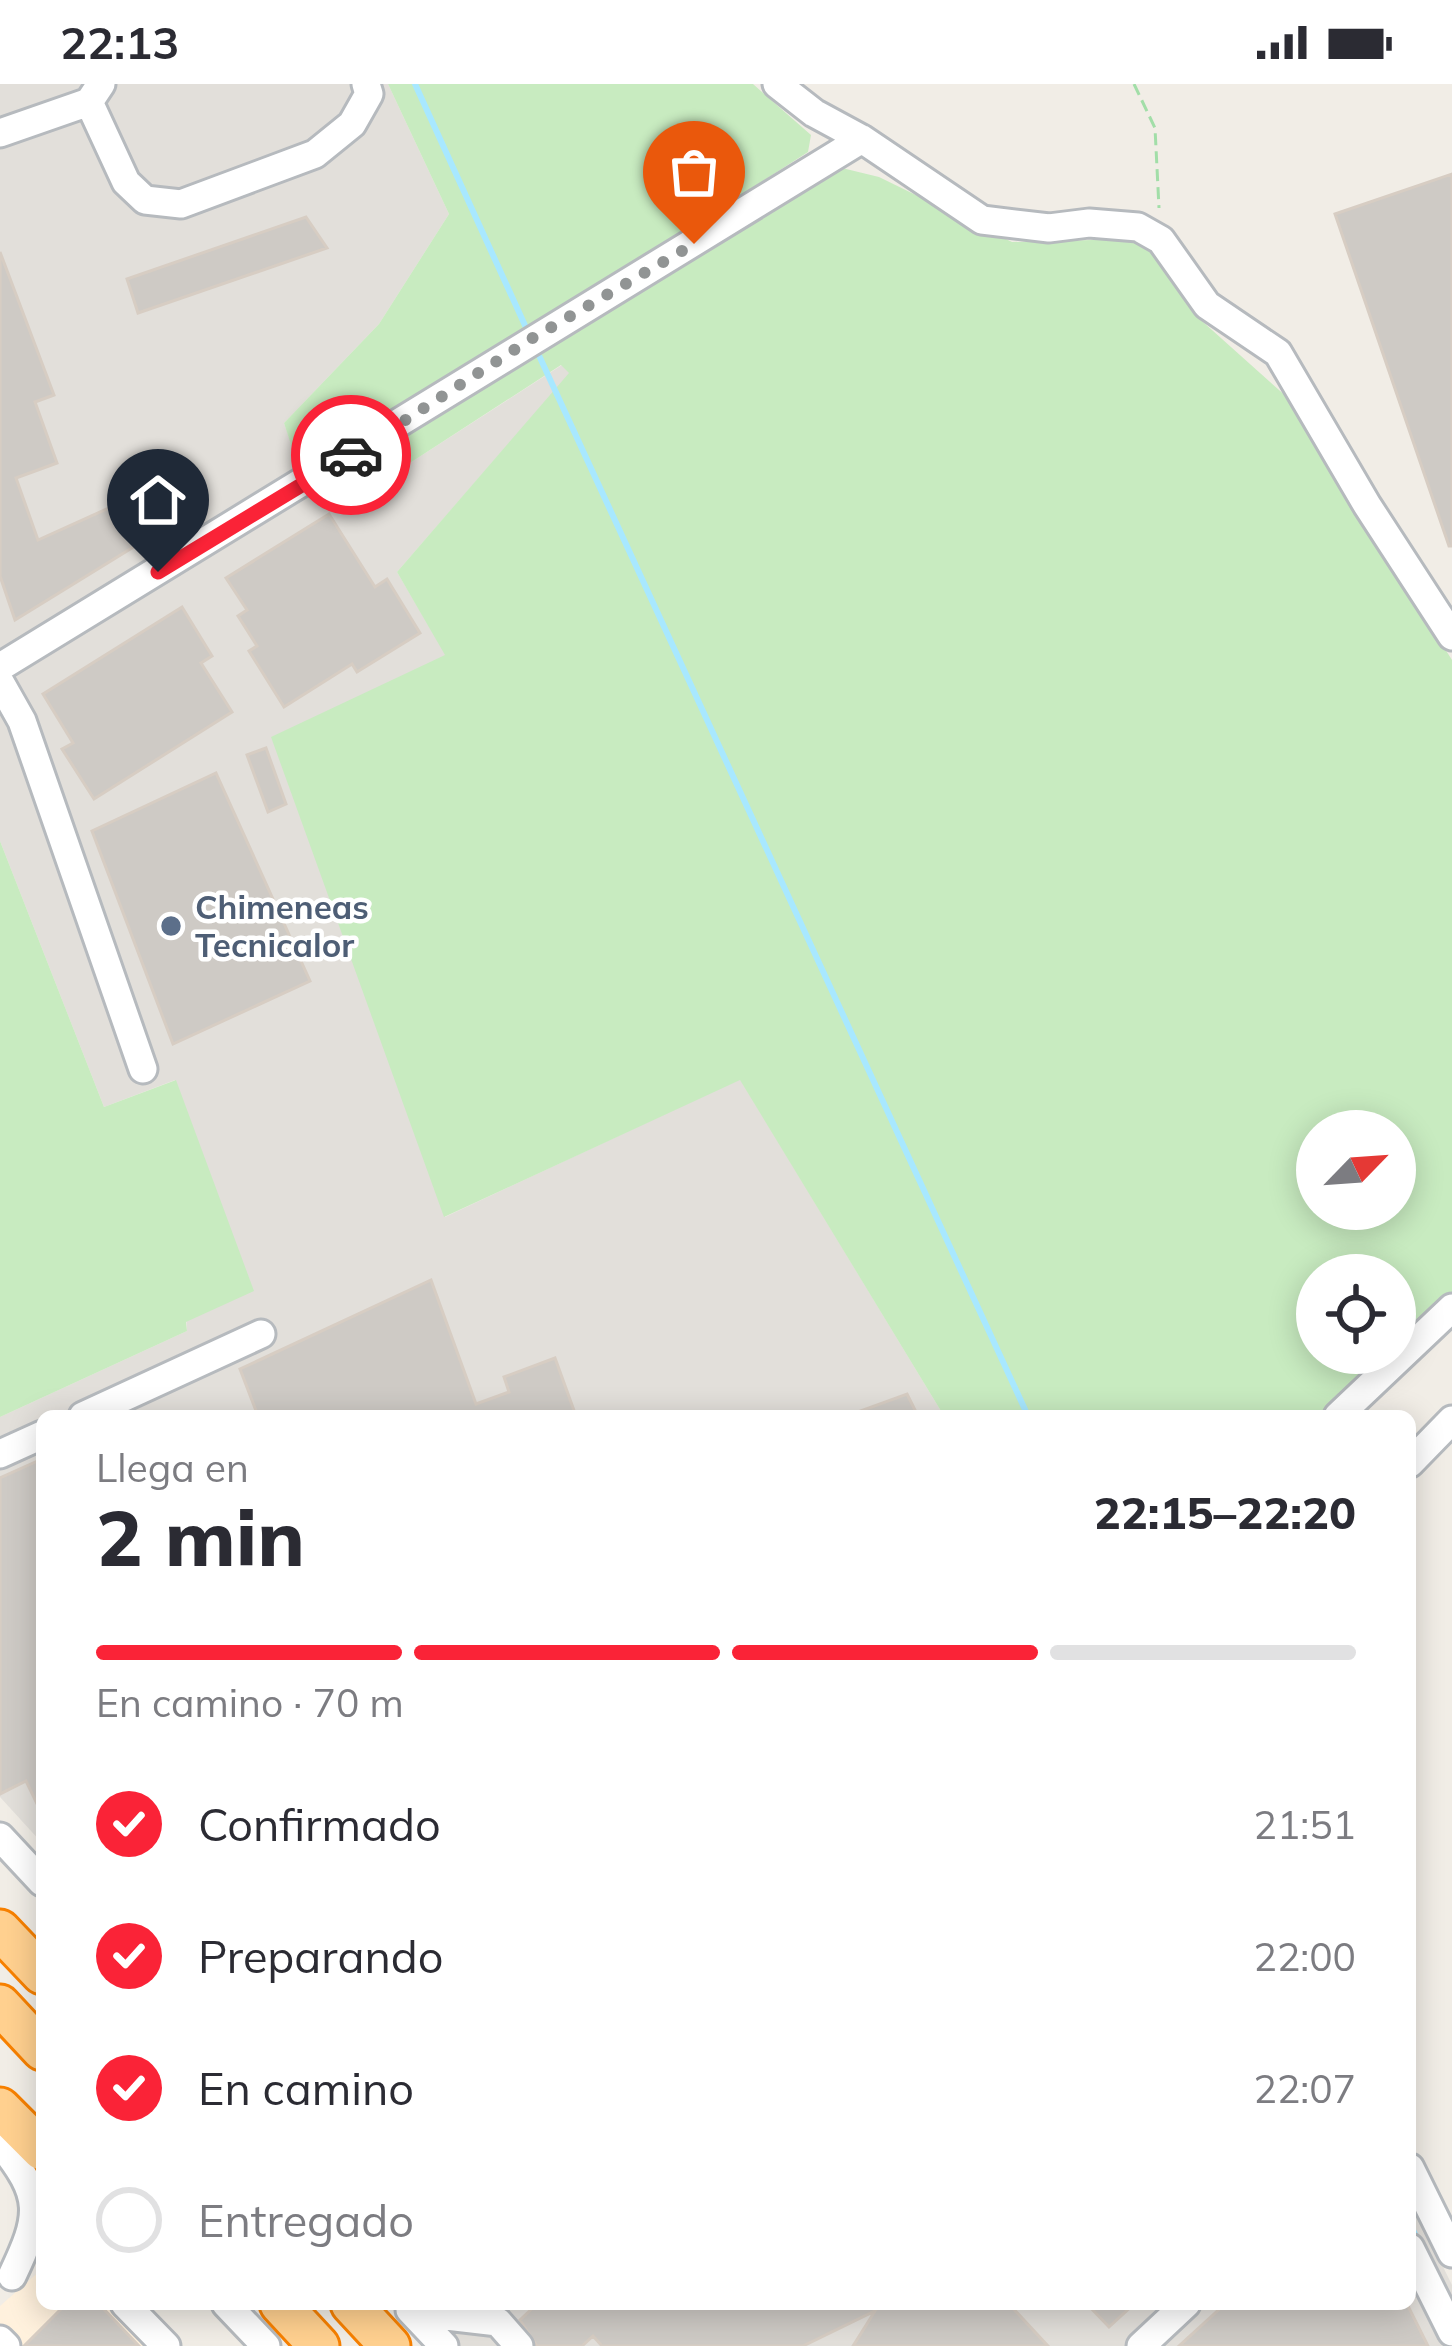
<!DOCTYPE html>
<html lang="es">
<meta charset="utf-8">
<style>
body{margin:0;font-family:Mulish,sans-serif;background:#f7f7f7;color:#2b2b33;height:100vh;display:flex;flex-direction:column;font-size:45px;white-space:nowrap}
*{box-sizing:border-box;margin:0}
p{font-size:39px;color:#7c7c81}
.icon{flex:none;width:66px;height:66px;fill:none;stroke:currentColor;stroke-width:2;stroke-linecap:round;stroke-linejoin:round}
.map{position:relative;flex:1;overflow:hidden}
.panel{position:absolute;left:36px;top:1326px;width:1380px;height:900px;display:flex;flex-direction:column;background:#fff;border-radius:18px;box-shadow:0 6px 30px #0003}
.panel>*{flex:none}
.needle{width:78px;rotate:65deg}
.fabs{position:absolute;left:1296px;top:1026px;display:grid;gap:24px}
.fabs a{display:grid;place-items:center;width:120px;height:120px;border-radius:50%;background:#fff;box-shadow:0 6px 30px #0003;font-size:60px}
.pin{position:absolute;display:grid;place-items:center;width:102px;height:102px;color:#fff;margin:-123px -51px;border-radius:50% 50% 50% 0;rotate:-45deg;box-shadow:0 0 12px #0007}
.pin .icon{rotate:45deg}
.courier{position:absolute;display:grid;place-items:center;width:120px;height:120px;margin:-60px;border:9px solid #fa2337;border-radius:50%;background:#fff;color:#222;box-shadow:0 3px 15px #0007}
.overview em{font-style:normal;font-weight:800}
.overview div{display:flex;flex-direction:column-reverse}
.overview{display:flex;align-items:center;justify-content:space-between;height:204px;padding:0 60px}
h1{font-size:78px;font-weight:800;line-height:90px}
.bar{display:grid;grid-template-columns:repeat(4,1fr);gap:18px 12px;align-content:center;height:144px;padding:0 60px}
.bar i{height:15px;border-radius:9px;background:#e1e1e2}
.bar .selected{background:#fa2337}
.bar p{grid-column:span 4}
ol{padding:0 60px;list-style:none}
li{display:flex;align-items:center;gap:36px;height:132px}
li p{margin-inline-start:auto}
li .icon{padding:12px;border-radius:50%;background:#fa2337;color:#fff;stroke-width:4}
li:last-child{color:#7c7c81}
li i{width:66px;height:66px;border:6px solid #e1e1e2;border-radius:50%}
.status{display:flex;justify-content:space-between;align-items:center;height:84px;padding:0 60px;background:#fff;direction:ltr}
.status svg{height:33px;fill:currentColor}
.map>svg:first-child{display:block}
</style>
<div class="status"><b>22:13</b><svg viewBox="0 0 49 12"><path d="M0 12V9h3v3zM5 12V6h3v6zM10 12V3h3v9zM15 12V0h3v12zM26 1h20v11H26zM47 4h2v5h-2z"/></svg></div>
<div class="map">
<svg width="1452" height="2262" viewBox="0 0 1452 2262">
<rect width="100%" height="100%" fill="#f1ede6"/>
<path fill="#fff1dd" d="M 42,2185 L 42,2220 L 113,2220 L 153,2262 L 0,2262 L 0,2222 Z"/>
<path fill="#e2dfda" d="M 0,0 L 388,0 L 449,130 L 379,240 L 284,339 L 299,382 L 350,361 L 339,391 L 354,415 L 562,281 L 570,289 L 397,488 L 446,571 L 445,1133 L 740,995 L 944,1332 L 42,1332 L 42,1759 L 0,1713 L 0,1333 L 187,1247 L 175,996 L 104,1023 L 0,757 Z
M 1410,2116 L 1452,2201 L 1452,2262 L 458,2262 L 418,2220 L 1410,2220 Z"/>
<path fill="#c8ebc0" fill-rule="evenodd" d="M 388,0 L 753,0 L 811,51 L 808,68 L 350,361 L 298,382 L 284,339 L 379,240 L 449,130 Z
M 842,84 L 879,93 L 1012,158 L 1130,155 L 1151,168 L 1193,229 L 1288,314 L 1452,576 L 1452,1209 L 1395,1264 L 1395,1191 L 1317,1191 L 1317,1269 L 1389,1269 L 1324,1332 L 944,1332 L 740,996 L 444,1133 L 271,653 L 445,571 L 397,488 L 569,289 L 561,281 L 353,416 L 338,391 ZM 1317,1047 L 1395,1047 L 1395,1125 L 1317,1125 Z
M 0,757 L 104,1023 L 176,996 L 254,1207 L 186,1238 L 187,1247 L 0,1333 Z"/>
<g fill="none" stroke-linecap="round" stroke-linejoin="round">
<path stroke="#a8e8ff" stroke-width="6" d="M 415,0 L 528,248
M 536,265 L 1028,1332
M 1410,2140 L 1419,2158"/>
</g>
<path fill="#cecac5" stroke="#d7cdc3" stroke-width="3" d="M 1452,90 L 1452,462 L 1449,462 L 1335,130 Z
M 306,133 L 327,164 L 138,229 L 127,195 Z
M 0,168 L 54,311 L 35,318 L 57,379 L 16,394 L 38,456 L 131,414 L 153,451 L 15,536 L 0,492 Z
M 329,430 L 375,503 L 387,495 L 420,549 L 357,588 L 352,580 L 284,623 L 249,567 L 257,562 L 238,532 L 247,526 L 226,494 Z
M 182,523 L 212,572 L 201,579 L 232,628 L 94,715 L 62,665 L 73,659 L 43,610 Z
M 266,664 L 286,720 L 268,728 L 247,671 Z
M 216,689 L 310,897 L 173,960 L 92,747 Z
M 431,1196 L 476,1320 L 509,1308 L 504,1293 L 555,1274 L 576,1332 L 258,1332 L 240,1285 Z
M 907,1310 L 918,1332 L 853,1332 L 852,1330 Z
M 42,1375 L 42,1730 L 26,1697 L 0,1710 L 0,1394 Z
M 66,2220 L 99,2220 L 139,2262 L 24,2262 Z
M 537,2220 L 1009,2220 L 1048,2262 L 853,2262 L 875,2227 L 803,2262 L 602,2262 L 593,2252 L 582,2262 L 537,2262 L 520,2236 Z
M 1087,2220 L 1134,2220 L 1109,2243 Z
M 1225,2220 L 1407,2220 L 1428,2262 L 1179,2262 Z"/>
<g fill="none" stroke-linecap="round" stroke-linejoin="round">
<g stroke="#b6babe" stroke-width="33">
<path id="minor" d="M 777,0 L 814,29 L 862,55 L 982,136 L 1049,144 L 1089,139 L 1138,143 L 1161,156 L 1207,221 L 1278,269 L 1367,421 L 1452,552
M 89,18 L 126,98 L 145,116 L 181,120 L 315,70 L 352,40 L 369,10 L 366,0
M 0,49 L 89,18 L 101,0
M 0,583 L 862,55
M 0,598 L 22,637 L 143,985
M 83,1332 L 261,1250
M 1338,1332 L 1452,1224
M 0,1370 L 42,1351
M 1410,1379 L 1452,1336
M 0,1753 L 42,1798
M 0,2059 C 44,2113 41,2131 12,2192
M 1410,2084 L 1452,2169
M 1410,2164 L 1452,2248
M 125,2220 L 166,2262
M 226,2220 L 266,2262
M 410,2226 L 444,2262
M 412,2228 L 498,2238 L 519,2262
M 0,2256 L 6,2262
M 1141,2262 L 1186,2220"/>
</g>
<g stroke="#f78000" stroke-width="45">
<path id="highway" d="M 0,1846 L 42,1890
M 0,1921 L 42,1966
M 0,2024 L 42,2066
M 280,2220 L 319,2262
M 351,2220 L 390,2262"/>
</g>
<path stroke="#a2dea8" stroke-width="3" stroke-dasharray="12 6" stroke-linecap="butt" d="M 1134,0 L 1155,44 L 1159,124"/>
<use href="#minor" stroke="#fff" stroke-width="27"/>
<use href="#highway" stroke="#ffd08f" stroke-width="39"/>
</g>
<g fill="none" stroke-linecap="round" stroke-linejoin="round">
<path stroke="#919494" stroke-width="12" stroke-dasharray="0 21.6" d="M 351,371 L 531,255 L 694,160"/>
<path stroke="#fa2337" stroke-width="15" d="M 158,488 L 351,371"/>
</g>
<circle fill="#5c6f8a" stroke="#fff" stroke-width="4.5" cx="171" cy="842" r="12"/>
<g text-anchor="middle" stroke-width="9" stroke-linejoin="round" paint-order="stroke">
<g font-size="33" font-weight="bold" fill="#4e5e75" stroke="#fff" text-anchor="start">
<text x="195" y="835">Chimeneas<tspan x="195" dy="38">Tecnicalor</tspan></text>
</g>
</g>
</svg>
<div class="fabs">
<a><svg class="needle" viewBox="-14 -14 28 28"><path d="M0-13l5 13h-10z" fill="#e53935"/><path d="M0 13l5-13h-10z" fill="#7c7c81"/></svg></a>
<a><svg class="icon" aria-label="locate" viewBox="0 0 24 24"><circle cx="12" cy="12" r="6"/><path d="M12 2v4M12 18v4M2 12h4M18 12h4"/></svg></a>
</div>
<div class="pin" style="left:694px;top:160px;background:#ea580c"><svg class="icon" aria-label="bag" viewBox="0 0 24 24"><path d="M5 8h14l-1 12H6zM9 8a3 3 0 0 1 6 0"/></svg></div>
<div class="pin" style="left:158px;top:488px;background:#1f2937"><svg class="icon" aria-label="home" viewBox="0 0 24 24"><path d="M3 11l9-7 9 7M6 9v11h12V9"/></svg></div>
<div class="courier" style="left:351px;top:371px"><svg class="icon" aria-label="car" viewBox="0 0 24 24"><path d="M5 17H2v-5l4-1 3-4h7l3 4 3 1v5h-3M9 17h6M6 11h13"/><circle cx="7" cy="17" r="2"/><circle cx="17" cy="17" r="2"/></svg></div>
<section class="panel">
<div class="overview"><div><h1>2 min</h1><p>Llega en</p></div><em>22:15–22:20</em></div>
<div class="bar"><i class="selected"></i><i class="selected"></i><i class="selected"></i><i></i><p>En camino · 70 m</p></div>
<ol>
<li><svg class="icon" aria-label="check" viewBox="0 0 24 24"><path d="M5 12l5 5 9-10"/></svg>Confirmado<p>21:51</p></li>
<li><svg class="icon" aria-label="check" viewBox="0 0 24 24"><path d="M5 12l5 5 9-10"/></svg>Preparando<p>22:00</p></li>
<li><svg class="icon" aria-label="check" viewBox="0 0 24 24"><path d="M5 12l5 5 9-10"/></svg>En camino<p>22:07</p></li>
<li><i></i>Entregado</li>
</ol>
</section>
</div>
